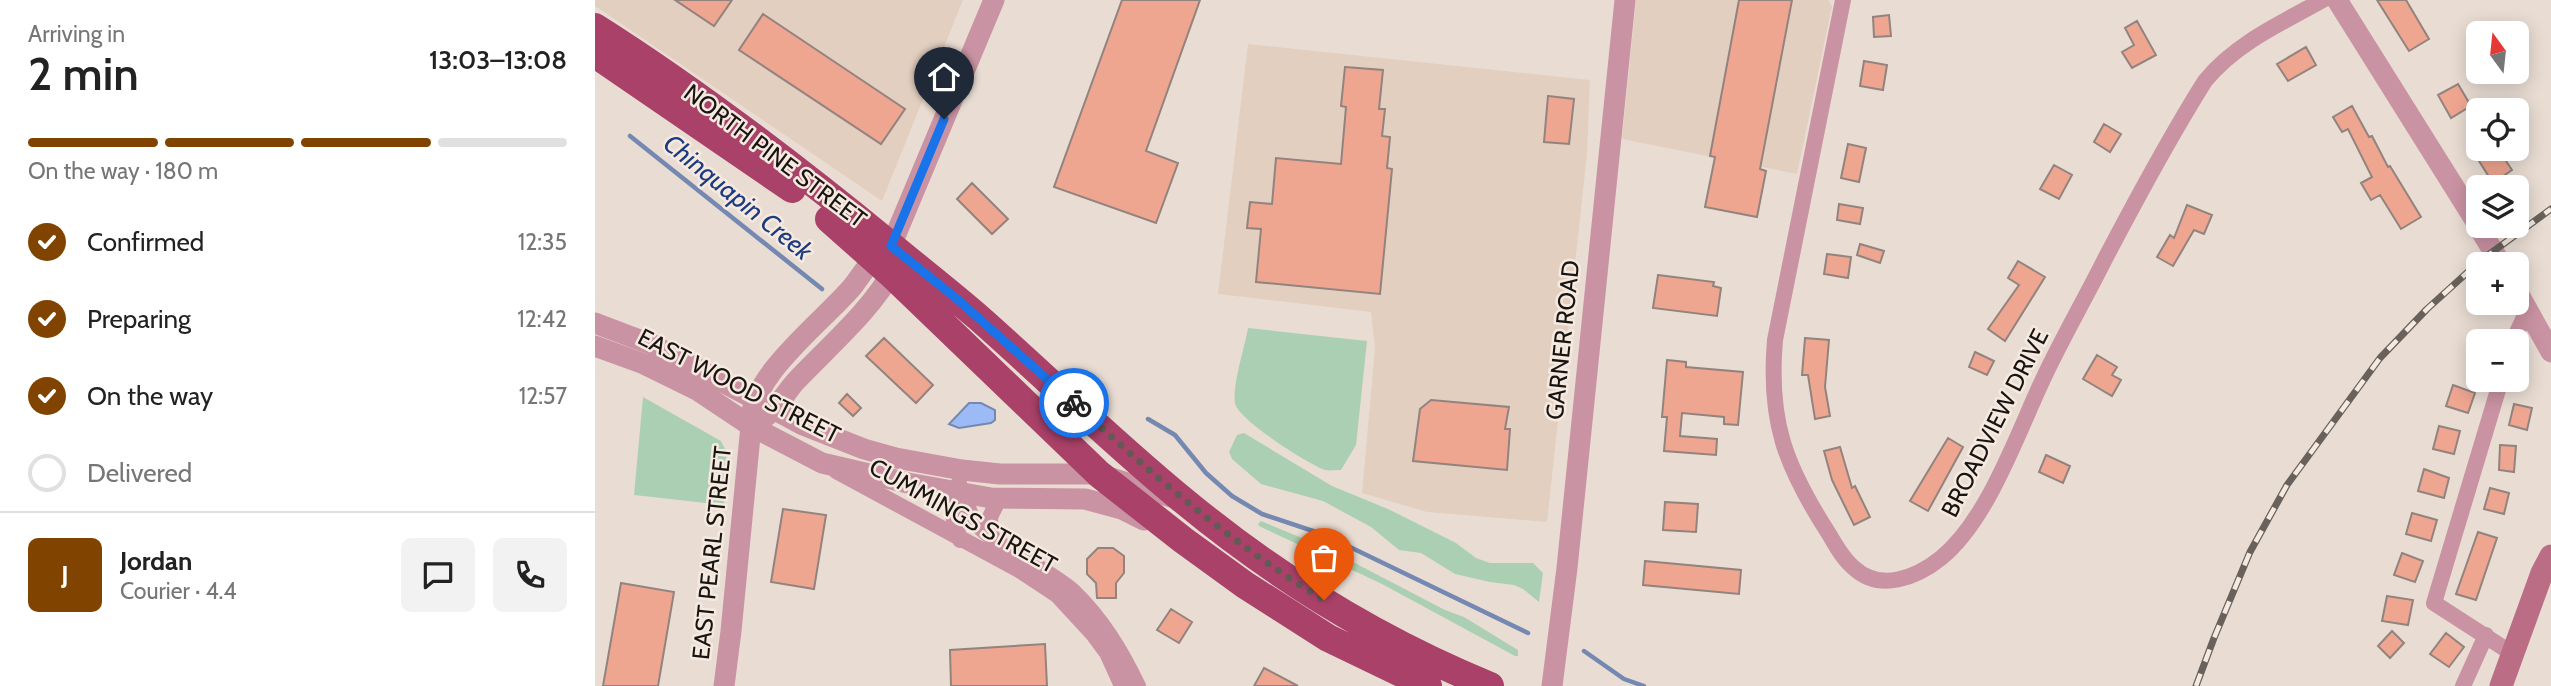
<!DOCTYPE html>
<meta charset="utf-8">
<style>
body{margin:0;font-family:Cabin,sans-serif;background:#f2f2f2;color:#222;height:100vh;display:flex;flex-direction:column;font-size:26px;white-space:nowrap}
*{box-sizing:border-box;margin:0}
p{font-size:23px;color:#767676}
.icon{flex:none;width:38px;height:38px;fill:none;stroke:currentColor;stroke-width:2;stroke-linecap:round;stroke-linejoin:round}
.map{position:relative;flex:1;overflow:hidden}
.panel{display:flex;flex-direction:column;background:#fff;width:595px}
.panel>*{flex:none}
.needle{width:46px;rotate:345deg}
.fabs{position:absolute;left:1871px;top:21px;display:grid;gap:14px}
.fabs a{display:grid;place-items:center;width:63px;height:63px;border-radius:10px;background:#fff;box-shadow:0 4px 18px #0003;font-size:35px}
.pin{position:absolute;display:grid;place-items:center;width:60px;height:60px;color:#fff;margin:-72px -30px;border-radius:50% 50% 50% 0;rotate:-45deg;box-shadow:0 0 7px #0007}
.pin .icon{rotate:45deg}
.courier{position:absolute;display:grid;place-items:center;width:70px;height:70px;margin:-35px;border:5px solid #1a73e8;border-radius:50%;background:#fff;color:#222;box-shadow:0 2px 9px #0007}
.head em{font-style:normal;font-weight:600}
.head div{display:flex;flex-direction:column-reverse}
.head{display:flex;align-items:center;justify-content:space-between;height:119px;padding:0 28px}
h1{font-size:46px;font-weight:600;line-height:52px}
.bar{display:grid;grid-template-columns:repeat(4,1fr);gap:10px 7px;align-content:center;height:84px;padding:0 28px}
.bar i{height:9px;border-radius:5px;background:#e0e0e0}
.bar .selected{background:#804400}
.bar p{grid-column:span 4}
.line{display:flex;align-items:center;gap:18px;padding:0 28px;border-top:2px solid #e0e0e0}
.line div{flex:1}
.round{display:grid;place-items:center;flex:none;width:74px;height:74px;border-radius:10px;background:#f2f2f2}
ol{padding:0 28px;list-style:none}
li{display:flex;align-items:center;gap:21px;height:77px}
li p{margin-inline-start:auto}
li .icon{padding:7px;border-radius:50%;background:#804400;color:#fff;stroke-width:4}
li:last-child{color:#767676}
li i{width:38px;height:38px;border:4px solid #e0e0e0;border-radius:50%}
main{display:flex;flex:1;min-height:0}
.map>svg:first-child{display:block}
</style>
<main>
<section class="panel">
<div class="head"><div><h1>2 min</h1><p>Arriving in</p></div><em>13:03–13:08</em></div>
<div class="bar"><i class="selected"></i><i class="selected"></i><i class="selected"></i><i></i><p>On the way · 180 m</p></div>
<ol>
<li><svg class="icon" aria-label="check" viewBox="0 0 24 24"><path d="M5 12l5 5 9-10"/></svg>Confirmed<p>12:35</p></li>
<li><svg class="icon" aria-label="check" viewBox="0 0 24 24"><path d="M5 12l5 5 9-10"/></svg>Preparing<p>12:42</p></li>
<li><svg class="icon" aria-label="check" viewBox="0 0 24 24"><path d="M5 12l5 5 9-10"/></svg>On the way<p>12:57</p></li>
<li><i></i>Delivered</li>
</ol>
<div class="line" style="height:126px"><b class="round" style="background:#804400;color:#fff">J</b><div><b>Jordan</b><p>Courier · 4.4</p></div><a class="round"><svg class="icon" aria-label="chat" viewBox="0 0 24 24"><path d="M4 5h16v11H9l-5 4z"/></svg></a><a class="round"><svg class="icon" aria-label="phone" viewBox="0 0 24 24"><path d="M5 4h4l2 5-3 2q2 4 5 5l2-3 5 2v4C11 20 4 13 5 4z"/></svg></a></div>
</section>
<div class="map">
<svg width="1956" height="686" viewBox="0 0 1956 686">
<rect width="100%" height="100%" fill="#e9ddd3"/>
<path fill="#e2cfc0" d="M 0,0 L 368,0 L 287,201 L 0,6 Z
M 1041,0 L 1233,0 L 1237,6 L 1202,174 L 1027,139 Z
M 653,44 L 995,80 L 992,154 L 952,522 L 832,512 L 767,493 L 780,348 L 776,312 L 623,294 Z"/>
<path fill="#abcfb3" d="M 653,328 L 772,341 L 761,445 L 746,470 C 740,470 735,471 730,470 C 713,464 642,419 640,403 C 637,386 650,346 653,328 Z
M 48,397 L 126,441 L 132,453 L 129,505 L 39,495 Z
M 649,433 L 737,486 L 793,509 L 861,543 L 881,558 L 895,563 L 938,563 L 948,573 L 944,602 L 928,589 L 919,585 L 895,582 L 860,574 L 826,553 L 804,550 L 776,527 L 728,501 L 666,484 L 637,459 L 634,452 L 642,435 Z
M 666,521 L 733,549 L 850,610 L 869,617 L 923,650 L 923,656 L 920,656 L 787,584 L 664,526 L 663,524 Z"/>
<path fill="#9cbaf6" stroke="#7488b1" stroke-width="2" d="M 374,403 L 386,403 L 400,410 L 400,420 L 396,423 L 364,428 L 354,424 Z"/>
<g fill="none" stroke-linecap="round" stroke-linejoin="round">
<path stroke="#7488b1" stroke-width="4.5" d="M 35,136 L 227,289
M 553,419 L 580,435 L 611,473 L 637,496 L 667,514 L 730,535 L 933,633
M 989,651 L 1029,679 L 1049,686"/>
</g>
<path fill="#efa690" stroke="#92837f" stroke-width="2" d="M 80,0 L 137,0 L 119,26 Z
M 527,0 L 605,0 L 551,151 L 583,163 L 561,223 L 459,187 Z
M 1144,0 L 1197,0 L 1165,169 L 1171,171 L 1162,217 L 1110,207 L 1120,157 L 1115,156 Z
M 1782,0 L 1811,0 L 1834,39 L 1814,51 Z
M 168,14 L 310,109 L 286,144 L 144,50 Z
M 1294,15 L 1296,36 L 1279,37 L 1278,17 Z
M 1542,21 L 1561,55 L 1537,68 L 1527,52 L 1539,45 L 1530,28 Z
M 1711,47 L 1721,65 L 1693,81 L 1682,64 Z
M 1269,61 L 1292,65 L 1288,90 L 1265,86 Z
M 750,67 L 788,70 L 784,109 L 790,109 L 787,136 L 795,137 L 792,168 L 797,169 L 785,294 L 661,282 L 666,229 L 652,228 L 655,202 L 677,204 L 681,158 L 746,164 L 751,107 L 746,106 Z
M 1863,84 L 1876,106 L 1856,118 L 1843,95 Z
M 953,96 L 979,99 L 974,144 L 949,142 Z
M 1757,106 L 1774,137 L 1777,136 L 1793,167 L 1795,166 L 1826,217 L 1806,229 L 1785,195 L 1776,200 L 1766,183 L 1777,177 L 1753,129 L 1747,132 L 1738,117 Z
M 1509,124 L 1526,134 L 1515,152 L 1499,142 Z
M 1253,144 L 1271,148 L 1264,182 L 1246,178 Z
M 1903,149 L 1917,170 L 1898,183 L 1884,161 Z
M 1459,165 L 1477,175 L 1464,199 L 1445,189 Z
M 377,183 L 413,219 L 397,234 L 362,199 Z
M 1244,204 L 1268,208 L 1265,224 L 1242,220 Z
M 1592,205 L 1617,215 L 1609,234 L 1599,230 L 1578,266 L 1562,257 L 1575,235 L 1579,238 Z
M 1265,244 L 1289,251 L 1285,263 L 1262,255 Z
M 1232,254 L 1256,257 L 1253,278 L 1229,274 Z
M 1423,261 L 1450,277 L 1410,341 L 1393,329 L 1424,285 L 1413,278 Z
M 1063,275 L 1119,282 L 1118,286 L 1126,288 L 1122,316 L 1058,308 Z
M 289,338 L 338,385 L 321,403 L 271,356 Z
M 1210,338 L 1234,340 L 1230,387 L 1235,416 L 1220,419 L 1213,375 L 1207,375 Z
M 1380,352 L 1399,361 L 1392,375 L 1374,367 Z
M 1502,355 L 1522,367 L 1517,375 L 1526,380 L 1517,396 L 1488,379 Z
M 1072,360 L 1091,362 L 1091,367 L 1148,372 L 1143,425 L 1129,424 L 1129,417 L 1087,413 L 1085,436 L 1122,439 L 1121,455 L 1069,451 L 1072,417 L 1067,417 Z
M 1858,385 L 1880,393 L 1873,413 L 1851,406 Z
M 252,394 L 266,408 L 258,416 L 244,403 Z
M 836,400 L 914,407 L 910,429 L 915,429 L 912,470 L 818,461 L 825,409 Z
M 1919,404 L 1937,408 L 1932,430 L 1914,425 Z
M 1844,426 L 1865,431 L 1859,454 L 1838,449 Z
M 1353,438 L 1368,447 L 1333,511 L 1315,501 Z
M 1905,445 L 1921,446 L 1919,472 L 1904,470 Z
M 1245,447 L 1257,488 L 1260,486 L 1275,517 L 1259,525 L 1237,480 L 1229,451 Z
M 1451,455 L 1475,466 L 1468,483 L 1444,472 Z
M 1829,469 L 1854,478 L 1849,498 L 1823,491 Z
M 1895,488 L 1914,493 L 1909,514 L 1889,509 Z
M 1070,502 L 1103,504 L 1101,532 L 1068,530 Z
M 188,509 L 231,515 L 219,589 L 176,582 Z
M 1817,513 L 1842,520 L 1836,541 L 1811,534 Z
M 1883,532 L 1902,538 L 1881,600 L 1861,594 Z
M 503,548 L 518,548 L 529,556 L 529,573 L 521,583 L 521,598 L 502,598 L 501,583 L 492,574 L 492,559 Z
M 1807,553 L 1828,561 L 1820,582 L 1799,575 Z
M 1050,561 L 1146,570 L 1144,594 L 1048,585 Z
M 26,583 L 79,592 L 63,686 L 8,686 Z
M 1792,596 L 1818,600 L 1813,625 L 1787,621 Z
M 576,609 L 597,622 L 584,643 L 562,630 Z
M 1797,631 L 1809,643 L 1795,658 L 1783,646 Z
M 1851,633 L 1869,647 L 1854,667 L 1835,654 Z
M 450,644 L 452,686 L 356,686 L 355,650 Z
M 669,668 L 703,686 L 659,686 Z"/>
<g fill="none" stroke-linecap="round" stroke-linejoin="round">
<path stroke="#ca93a3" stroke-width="16" d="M 1248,0 L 1180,340 C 1173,421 1190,466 1234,534 C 1241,546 1248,559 1259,568 C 1285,592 1321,578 1346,558 C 1394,519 1423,431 1450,375 C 1469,335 1491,297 1511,257 C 1542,198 1574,138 1610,81 C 1640,44 1686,23 1728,0
M 1918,341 L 1932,311
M 1906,380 L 1839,603 L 1918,654
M 241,471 L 424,570 L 462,595 L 498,634 L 512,653 L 527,686
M 364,483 L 358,516 L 365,540
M 370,494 C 372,503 373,511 378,519 C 394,544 454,569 479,592 C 507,619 526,651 543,686
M 396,537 L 395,517 L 404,499
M 1868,686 L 1891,635"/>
<path stroke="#ca93a3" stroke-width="21" d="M 1742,0 L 1883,225
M 1883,226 L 1906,264
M 296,246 L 399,0
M 1922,291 L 1956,352
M 0,323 L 58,345 L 208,425 L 269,449 L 301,458 L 367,470 L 405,474 L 504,474 L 579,498
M 0,346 L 49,364 L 102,390 L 156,426 L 227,463 L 313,483 L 396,498 L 490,499 L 527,509 L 549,520
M 170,417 C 183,408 190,393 201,381 C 235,345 276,311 300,267 L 299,261
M 129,686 L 136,631 L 156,426 C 151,378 229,321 258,286 C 269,272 275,259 290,250
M 957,686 L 972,568 L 1030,0"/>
<path stroke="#bb6d86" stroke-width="23" d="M 1906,686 L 1947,573 L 1956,556"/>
<path stroke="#a94168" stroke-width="28" d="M 0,27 C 103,92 199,166 293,243 C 323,268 354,292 384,318 C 453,379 518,443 589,501 C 681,577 785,641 895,686
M 0,54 L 197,189
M 234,219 L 296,274 L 504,474 L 588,540 L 650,585 L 733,638 L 833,686"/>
<g stroke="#69625c" stroke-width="7">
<path id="rail" d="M 1601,686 L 1619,638 L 1655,552 L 1692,485 L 1785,358 L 1832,309 L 1885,261 L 1956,209"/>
</g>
<use href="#rail" stroke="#f6eae0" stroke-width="4.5" stroke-dasharray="13" stroke-linecap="butt"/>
</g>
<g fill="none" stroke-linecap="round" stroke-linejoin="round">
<path stroke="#615a55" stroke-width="7" stroke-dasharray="0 12.6" d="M 479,403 C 558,475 637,544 729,600"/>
<path stroke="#1a73e8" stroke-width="9" d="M 349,119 L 296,246 L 362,299 L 479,403"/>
</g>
<g text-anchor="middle" stroke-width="5" stroke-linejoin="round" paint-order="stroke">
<g font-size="24" fill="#181411" stroke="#f6eae0">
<text transform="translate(180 156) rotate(37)" y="8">NORTH PINE STREET</text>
<text transform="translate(968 340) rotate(-84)" y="8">GARNER ROAD</text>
<text transform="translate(144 386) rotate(27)" y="8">EAST WOOD STREET</text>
<text transform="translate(1400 423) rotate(-63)" y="8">BROADVIEW DRIVE</text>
<text transform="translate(368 516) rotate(29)" y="8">CUMMINGS STREET</text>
<text transform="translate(117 553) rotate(-84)" y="8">EAST PEARL STREET</text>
</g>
<g font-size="26" font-style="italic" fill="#1c3b80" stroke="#f6eae0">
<text transform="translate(143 197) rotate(39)" y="9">Chinquapin Creek</text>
</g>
</g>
</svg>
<div class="fabs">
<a><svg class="needle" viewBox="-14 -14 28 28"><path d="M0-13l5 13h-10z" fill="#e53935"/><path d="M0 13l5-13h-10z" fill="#767676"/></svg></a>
<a><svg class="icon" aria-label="locate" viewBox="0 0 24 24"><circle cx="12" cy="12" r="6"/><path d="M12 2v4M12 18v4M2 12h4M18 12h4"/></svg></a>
<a><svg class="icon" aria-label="layers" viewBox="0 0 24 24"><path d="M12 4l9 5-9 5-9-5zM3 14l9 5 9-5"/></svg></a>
<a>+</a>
<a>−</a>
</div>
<div class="pin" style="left:729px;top:600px;background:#ea580c"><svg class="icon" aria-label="bag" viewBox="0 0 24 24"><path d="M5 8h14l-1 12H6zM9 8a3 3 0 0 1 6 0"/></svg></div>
<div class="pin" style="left:349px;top:119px;background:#1f2937"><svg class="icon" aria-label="home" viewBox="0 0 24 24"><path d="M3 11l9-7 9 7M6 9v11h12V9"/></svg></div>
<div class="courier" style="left:479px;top:403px"><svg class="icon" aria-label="bike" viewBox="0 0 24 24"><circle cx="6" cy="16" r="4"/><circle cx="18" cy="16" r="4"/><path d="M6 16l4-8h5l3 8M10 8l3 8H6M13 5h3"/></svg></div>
</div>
</main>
